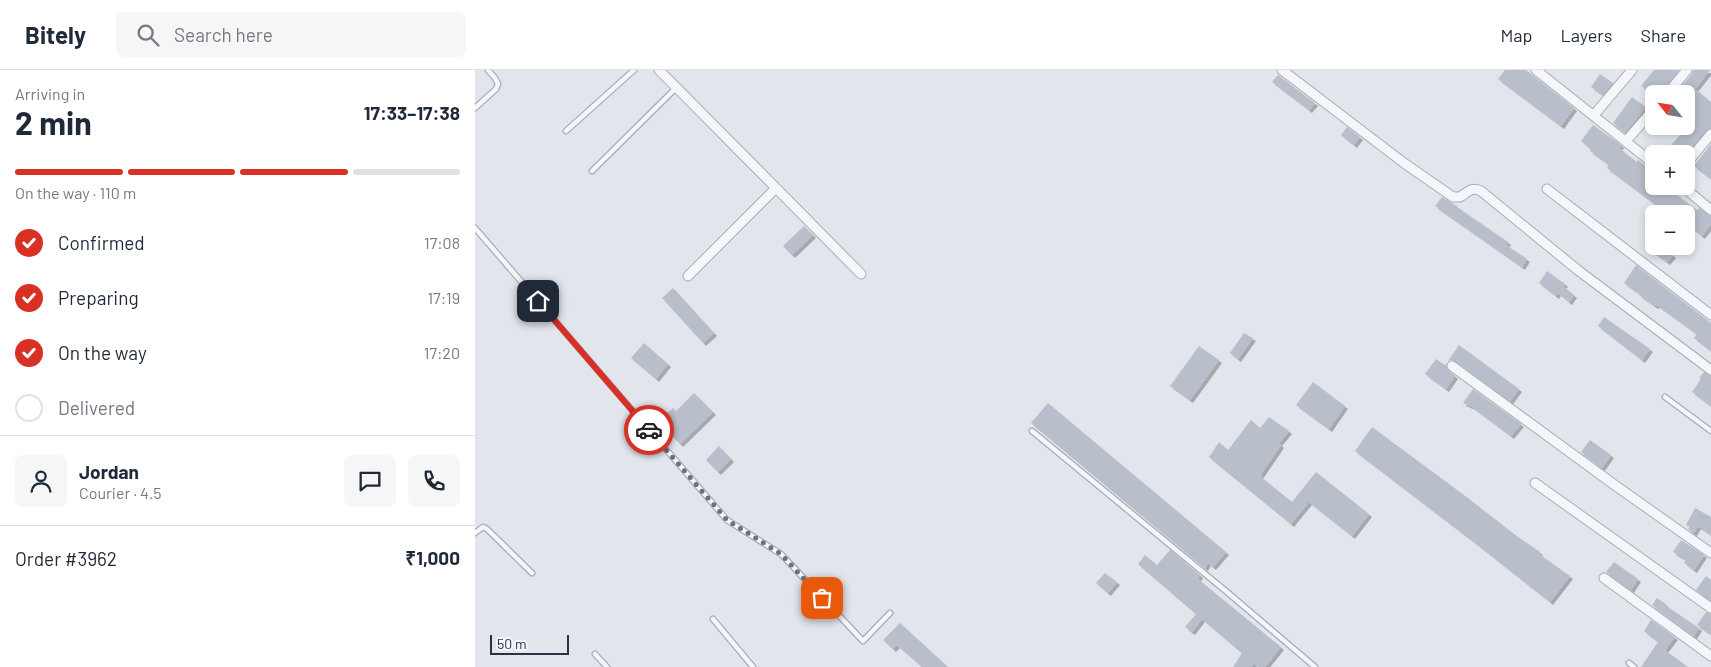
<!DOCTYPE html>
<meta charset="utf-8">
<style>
body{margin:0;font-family:Barlow,sans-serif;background:#f6f6f7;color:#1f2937;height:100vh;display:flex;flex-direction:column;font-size:19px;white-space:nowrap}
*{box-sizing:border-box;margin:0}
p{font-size:16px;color:#747a83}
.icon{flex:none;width:28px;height:28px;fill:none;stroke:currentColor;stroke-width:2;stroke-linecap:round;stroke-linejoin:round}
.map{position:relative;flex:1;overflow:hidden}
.sheet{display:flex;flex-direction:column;background:#fff;width:475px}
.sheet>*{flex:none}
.needle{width:32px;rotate:300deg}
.fabs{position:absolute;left:1170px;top:15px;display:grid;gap:10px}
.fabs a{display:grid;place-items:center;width:50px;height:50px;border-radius:8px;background:#fff;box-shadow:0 2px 8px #0003;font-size:25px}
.scale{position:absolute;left:15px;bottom:12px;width:79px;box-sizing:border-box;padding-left:5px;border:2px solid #283246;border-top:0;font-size:14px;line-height:18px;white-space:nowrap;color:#283246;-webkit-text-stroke:4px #f2f5f9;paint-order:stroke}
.pin{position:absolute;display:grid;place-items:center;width:42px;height:42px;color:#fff;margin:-21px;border-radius:10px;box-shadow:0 2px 8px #0006}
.courier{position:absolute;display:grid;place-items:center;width:50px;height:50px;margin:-25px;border:4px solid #d93025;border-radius:50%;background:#fff;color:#222;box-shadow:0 1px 6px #0007}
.overview em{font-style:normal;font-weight:700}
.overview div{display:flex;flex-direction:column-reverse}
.overview{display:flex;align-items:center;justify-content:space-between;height:85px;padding:0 15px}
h1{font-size:32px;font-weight:700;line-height:38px}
.bar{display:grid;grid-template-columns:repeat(4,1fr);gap:8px 5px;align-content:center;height:60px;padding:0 15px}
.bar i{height:6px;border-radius:4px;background:#e0e1e3}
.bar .on{background:#d93025}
.bar p{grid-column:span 4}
.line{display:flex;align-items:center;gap:12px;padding:0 15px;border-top:1px solid #e0e1e3}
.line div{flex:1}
.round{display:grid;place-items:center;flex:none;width:52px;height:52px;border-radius:8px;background:#f6f6f7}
ol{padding:0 15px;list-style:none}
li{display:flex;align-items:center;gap:15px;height:55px}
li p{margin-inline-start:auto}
li .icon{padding:5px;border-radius:50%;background:#d93025;color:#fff;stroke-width:4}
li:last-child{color:#747a83}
li i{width:28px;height:28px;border:2px solid #e0e1e3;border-radius:50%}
header{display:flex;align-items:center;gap:30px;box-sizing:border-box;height:70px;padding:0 25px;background:#fff;border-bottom:1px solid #e0e1e3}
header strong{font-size:24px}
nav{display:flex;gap:28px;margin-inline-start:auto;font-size:18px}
.search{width:350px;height:45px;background:#f6f6f7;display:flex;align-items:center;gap:12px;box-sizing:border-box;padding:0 18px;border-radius:8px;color:#747a83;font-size:19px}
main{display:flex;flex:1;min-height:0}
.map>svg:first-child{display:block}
</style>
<header>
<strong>Bitely</strong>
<div class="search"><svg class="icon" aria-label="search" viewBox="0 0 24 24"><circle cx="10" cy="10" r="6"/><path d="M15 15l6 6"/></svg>Search here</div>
<nav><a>Map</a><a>Layers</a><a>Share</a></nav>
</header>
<main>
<section class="sheet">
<div class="overview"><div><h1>2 min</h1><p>Arriving in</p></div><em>17:33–17:38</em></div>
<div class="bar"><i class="on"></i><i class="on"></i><i class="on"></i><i></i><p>On the way · 110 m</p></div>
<ol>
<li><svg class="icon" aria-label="check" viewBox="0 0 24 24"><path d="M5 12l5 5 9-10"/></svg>Confirmed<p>17:08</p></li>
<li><svg class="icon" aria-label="check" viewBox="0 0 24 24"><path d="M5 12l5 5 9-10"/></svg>Preparing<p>17:19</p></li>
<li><svg class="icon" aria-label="check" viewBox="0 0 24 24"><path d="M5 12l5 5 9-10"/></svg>On the way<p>17:20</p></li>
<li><i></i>Delivered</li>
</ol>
<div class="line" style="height:90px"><a class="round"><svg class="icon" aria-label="person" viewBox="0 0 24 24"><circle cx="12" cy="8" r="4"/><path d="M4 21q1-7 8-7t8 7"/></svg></a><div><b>Jordan</b><p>Courier · 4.5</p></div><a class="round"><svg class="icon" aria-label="chat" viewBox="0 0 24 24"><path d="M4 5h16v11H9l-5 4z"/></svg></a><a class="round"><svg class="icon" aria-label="phone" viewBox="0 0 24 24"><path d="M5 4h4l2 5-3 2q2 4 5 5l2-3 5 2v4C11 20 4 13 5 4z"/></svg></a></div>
<div class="line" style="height:65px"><div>Order #3962</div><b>₹1,000</b></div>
</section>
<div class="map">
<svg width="1236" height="597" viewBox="0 0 1236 597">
<defs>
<filter id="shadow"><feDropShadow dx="3" dy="3" stdDeviation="0" flood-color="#0004"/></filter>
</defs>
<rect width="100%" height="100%" fill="#e2e5ec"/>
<path fill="#b8beca" filter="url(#shadow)" d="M 1030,0 L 1051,0 L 1099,38 L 1086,56 L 1023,9 Z
M 1179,0 L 1204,0 L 1186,24 L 1179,24 L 1179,25 L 1166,16 Z
M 1218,0 L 1235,0 L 1220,19 L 1236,32 L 1236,58 L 1231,60 L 1211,84 L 1207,84 L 1196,75 L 1206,64 L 1197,56 L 1211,56 L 1211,24 L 1200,24 L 1217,4 Z
M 1125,4 L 1138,13 L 1128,25 L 1116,17 Z
M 803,5 L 840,33 L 834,40 L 797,12 Z
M 1157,27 L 1171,37 L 1150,63 L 1138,53 Z
M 1118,55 L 1146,75 L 1144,78 L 1162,92 L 1163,90 L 1179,102 L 1179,116 L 1200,116 L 1197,121 L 1222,140 L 1224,138 L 1236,146 L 1236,154 L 1227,166 L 1212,154 L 1220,144 L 1193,144 L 1132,98 L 1134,95 L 1115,81 L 1116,79 L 1106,71 Z
M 872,57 L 885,67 L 879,75 L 866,65 Z
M 1236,74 L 1236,109 L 1219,96 Z
M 967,127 L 982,136 L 982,137 L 1033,172 L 1031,175 L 1052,189 L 1047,197 L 960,136 Z
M 329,156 L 338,165 L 317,185 L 308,176 Z
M 1182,176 L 1186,176 L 1198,185 L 1192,192 L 1178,182 Z
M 1161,195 L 1236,253 L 1236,281 L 1219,268 L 1222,264 L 1182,235 L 1180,236 L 1164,225 L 1165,224 L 1149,213 Z
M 1072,201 L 1090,214 L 1088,216 L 1099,225 L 1094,232 L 1083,223 L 1081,226 L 1064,213 Z
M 198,218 L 239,263 L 228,273 L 187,228 Z
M 1129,247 L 1175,279 L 1167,290 L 1123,256 Z
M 769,263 L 778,268 L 763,289 L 755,283 Z
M 169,273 L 193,294 L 181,309 L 156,288 Z
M 984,275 L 1044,319 L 1035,331 L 981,291 L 977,290 L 973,291 Z
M 724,276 L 744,290 L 715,330 L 695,316 Z
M 961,289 L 970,295 L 971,294 L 972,299 L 980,306 L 971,319 L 950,304 Z
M 1229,302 L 1236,306 L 1236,336 L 1217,322 L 1226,309 L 1224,308 Z
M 838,312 L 870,336 L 854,359 L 821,335 Z
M 998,319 L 1046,354 L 1036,366 L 997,337 L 988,333 Z
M 219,323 L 238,342 L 205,374 L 187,355 L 192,350 L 189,346 L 198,338 L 201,341 Z
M 573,333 L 751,482 L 738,497 L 733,493 L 730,498 L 556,353 Z
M 794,347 L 814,361 L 804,373 L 806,375 L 785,406 L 817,432 L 841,402 L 894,444 L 877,466 L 834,432 L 816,454 L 734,387 L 744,372 L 753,380 L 776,350 L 785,358 Z
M 897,357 L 993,428 L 1043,467 L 1065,482 L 1064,484 L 1095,506 L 1075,532 L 999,472 L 880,381 Z
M 1115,370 L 1136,385 L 1127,398 L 1106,382 Z
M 244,376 L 256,389 L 243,402 L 231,390 Z
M 1220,438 L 1236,447 L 1236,465 L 1223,456 L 1219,463 L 1213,459 L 1215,457 L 1211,455 Z
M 1206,470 L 1229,485 L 1219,500 L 1209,493 L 1211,490 L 1198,482 Z
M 695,480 L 725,505 L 723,509 L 806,577 L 790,597 L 784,597 L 779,593 L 776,597 L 758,597 L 767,583 L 727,549 L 717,562 L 710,557 L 721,544 L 663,494 L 670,485 L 682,495 Z
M 1139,492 L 1163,509 L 1156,520 L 1131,502 Z
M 630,503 L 642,512 L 633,523 L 621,513 Z
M 1231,506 L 1236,510 L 1236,530 L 1221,520 Z
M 1182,528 L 1191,534 L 1190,535 L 1224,558 L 1219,566 L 1177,535 Z
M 1231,542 L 1236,544 L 1236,564 L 1222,555 Z
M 1176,550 L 1200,567 L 1190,580 L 1213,597 L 1166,597 L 1183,572 L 1169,561 Z
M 425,553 L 473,597 L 447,597 L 422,575 L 418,579 L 408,570 Z"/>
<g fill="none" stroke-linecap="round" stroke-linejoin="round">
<g stroke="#a6acb7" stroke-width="7">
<path id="service" d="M 0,38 L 21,19 L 23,14 L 20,8 L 13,0
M 91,61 L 159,0
M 117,101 L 201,18
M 0,158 L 252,450 L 306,484 L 388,571 L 415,543
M 1190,327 L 1236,361
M 557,361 L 752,522 L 840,597
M 0,463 L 8,457 L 12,459 L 57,503
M 238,549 L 278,597
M 120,584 L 132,597
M 1154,593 L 1159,597"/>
</g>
<g stroke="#a6acb7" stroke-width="11">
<path id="minor" d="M 184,0 L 301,118 L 213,206
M 807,0 L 929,93 L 978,127 L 985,127 C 993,122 997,116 1006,121 L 1104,201 L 1236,300
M 1061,0 L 1179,94
M 1192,24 L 1212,0
M 1119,45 L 1157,0
M 1151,71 L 1179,39
M 1211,94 L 1236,64
M 1207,116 L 1236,140
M 301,118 L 386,204
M 1072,119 L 1236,245
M 977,296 L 1141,416 L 1236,483
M 1060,413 L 1236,538
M 1129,508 L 1236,586"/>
</g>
<use href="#service" stroke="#f5f6f9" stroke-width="4.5"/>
<use href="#minor" stroke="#f5f6f9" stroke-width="9"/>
</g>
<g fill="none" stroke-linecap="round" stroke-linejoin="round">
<path stroke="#697180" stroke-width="5" stroke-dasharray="0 9" d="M 174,360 L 252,450 L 306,484 L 347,528"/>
<path stroke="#d93025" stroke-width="6" d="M 63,231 L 174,360"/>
</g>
</svg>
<div class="fabs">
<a><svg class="needle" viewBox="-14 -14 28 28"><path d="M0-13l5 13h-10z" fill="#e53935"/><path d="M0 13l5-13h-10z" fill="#747a83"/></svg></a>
<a>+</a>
<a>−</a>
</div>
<div class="scale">50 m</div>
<div class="pin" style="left:347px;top:528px;background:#ea580c"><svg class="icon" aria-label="bag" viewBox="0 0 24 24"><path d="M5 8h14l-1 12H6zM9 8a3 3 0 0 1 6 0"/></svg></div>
<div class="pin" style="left:63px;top:231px;background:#1f2937"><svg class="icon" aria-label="home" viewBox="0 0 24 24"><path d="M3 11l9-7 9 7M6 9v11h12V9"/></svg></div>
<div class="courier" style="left:174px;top:360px"><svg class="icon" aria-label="car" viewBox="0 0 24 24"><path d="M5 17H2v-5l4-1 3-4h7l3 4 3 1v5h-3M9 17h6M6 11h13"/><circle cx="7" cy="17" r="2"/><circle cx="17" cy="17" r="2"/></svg></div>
</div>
</main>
